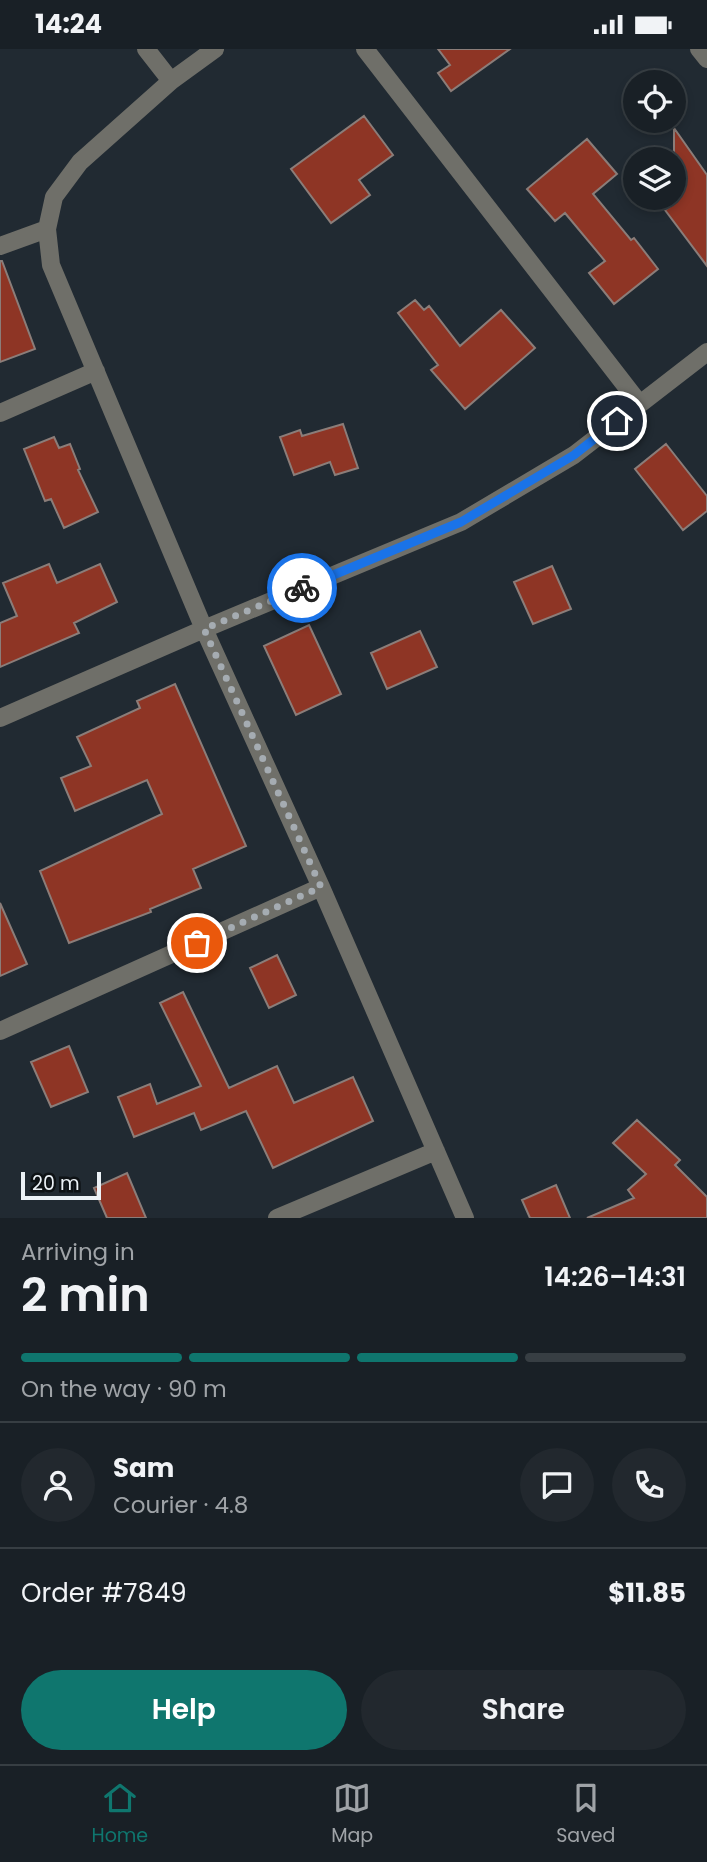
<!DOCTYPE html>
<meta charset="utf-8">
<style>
body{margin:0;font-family:Poppins,sans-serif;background:#22282e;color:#f1f3f6;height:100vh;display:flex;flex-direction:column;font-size:26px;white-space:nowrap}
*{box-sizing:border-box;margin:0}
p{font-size:23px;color:#9fa3a7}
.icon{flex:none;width:38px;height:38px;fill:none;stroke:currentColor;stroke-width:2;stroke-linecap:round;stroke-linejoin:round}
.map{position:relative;height:1169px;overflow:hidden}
.details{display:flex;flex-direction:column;background:#192026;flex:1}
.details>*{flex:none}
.tools{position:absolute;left:623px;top:21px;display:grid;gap:14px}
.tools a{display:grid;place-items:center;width:63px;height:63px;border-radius:50%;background:#192026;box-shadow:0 4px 10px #0003,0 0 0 2px #373e43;font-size:35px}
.scale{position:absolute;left:21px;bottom:18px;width:80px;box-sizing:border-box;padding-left:7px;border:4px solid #ecf2f7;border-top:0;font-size:19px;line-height:24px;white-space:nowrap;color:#ecf2f7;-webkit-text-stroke:5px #0e1215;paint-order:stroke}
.pin{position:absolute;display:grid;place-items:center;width:60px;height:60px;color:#fff;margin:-30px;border:4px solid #fff;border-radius:50%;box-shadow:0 2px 7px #0007}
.courier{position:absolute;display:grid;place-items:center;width:70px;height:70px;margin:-35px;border:5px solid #1a73e8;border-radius:50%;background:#fff;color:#222;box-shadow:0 2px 9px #0007}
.head em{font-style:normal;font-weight:600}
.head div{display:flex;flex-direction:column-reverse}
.head{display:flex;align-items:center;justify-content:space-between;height:119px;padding:0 21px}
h1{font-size:46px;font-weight:600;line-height:52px}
.bar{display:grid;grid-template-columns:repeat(4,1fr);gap:10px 7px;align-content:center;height:84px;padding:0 21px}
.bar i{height:9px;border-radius:5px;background:#373e43}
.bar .active{background:#0f766e}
.bar p{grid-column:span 4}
.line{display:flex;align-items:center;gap:18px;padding:0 21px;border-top:2px solid #373e43}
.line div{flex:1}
.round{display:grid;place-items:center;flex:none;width:74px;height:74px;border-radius:37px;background:#22282e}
.primary-button{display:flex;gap:14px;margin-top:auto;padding:14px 21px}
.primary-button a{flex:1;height:80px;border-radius:42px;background:#0f766e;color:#fff;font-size:28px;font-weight:600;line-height:80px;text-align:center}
.primary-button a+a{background:#22282e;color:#f1f3f6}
.status{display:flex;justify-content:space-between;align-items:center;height:49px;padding:0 35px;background:#192026;direction:ltr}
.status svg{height:19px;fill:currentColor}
.menu{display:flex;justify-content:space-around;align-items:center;height:98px;border-top:2px solid #373e43;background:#192026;font-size:19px;color:#9fa3a7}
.menu a{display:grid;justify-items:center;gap:4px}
.menu .active{color:#0f766e}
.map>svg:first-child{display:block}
</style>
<div class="status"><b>14:24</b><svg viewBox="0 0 49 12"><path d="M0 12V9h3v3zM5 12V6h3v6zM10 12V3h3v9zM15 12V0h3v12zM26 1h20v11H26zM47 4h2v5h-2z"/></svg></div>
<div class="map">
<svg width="707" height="1169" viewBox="0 0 707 1169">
<rect width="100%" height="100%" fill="#212a32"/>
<path fill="#8e3525" stroke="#8b7d79" stroke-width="2" d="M 438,0 L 510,0 L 451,42 L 438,24 L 450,16 Z
M 364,67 L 393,106 L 359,131 L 370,146 L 331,174 L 291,120 Z
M 674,79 L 707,126 L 707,217 L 665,161 L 674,155 Z
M 587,90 L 617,125 L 593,145 L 631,191 L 634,189 L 658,220 L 614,255 L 589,224 L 605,212 L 565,164 L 555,172 L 527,140 Z
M 0,212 L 2,212 L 35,300 L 0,313 Z
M 415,251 L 424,261 L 429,257 L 460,297 L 501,261 L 535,299 L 465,360 L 431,321 L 438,316 L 398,264 Z
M 343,375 L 358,419 L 335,426 L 330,413 L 294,426 L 280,388 L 300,381 L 302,387 Z
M 54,388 L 59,399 L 70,395 L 80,420 L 78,421 L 98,463 L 64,479 L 51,450 L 45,452 L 24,400 Z
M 666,395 L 707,447 L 707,462 L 683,481 L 635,420 Z
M 49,515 L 57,534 L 100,515 L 117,553 L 74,574 L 79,584 L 0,618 L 0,574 L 17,567 L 3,534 Z
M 552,517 L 571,560 L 533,575 L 514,533 Z
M 309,576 L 341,645 L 296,666 L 264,597 Z
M 420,582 L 437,618 L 387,640 L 371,604 Z
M 175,635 L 246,797 L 193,820 L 201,839 L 150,860 L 151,863 L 69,894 L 40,822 L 162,765 L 147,731 L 75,762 L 61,729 L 91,717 L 77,688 L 140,659 L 137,652 Z
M 0,854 L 27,915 L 0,927 Z
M 277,906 L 296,946 L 269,959 L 250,919 Z
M 183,943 L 229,1039 L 277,1017 L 294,1054 L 353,1028 L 373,1072 L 273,1119 L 246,1062 L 201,1081 L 194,1064 L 134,1088 L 118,1048 L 150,1035 L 157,1055 L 201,1037 L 160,954 Z
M 69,997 L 88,1043 L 51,1058 L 31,1013 Z
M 637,1071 L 680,1111 L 675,1116 L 707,1148 L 707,1169 L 587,1169 L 634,1149 L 628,1141 L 646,1125 L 613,1094 Z
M 127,1124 L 146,1169 L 107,1169 L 94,1139 Z
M 556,1136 L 570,1169 L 530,1169 L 522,1151 Z"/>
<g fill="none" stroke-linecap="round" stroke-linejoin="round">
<path stroke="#6f6f69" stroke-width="18" d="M 146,0 L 171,32
M 215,0 L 171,32 L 80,113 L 54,148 L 47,180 L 51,216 L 204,580 L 321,838 L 465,1169
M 365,0 L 639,354
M 699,0 L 707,10
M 0,197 L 47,180
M 0,364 L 96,322
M 0,669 L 204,580 L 461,473 L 574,406 L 707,303
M 0,982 L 321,838
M 277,1169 L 436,1102"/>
</g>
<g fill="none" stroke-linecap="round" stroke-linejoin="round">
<path stroke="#a5acb2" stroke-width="7" stroke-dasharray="0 12.6" d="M 197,894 L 321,838 L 204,580 L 302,539"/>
<path stroke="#1a73e8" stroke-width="9" d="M 302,539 L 461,473 L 574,406 L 617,372"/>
</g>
</svg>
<div class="tools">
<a><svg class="icon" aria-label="locate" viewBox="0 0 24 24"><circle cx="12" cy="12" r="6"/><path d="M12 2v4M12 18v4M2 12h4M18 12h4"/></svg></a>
<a><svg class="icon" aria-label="layers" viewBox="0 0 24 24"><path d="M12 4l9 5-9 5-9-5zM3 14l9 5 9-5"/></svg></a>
</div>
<div class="scale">20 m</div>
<div class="pin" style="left:197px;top:894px;background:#ea580c"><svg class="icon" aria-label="bag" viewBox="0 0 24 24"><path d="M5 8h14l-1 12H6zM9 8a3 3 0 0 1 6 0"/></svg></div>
<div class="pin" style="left:617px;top:372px;background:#1f2937"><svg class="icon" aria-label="home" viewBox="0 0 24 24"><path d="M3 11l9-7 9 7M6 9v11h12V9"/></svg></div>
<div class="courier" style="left:302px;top:539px"><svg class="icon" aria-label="bike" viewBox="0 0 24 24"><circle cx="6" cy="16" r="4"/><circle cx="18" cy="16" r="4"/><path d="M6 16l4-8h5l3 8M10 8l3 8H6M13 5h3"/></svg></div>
</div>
<section class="details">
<div class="head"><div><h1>2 min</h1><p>Arriving in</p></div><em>14:26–14:31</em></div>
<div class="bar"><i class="active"></i><i class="active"></i><i class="active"></i><i></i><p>On the way · 90 m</p></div>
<div class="line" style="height:126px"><a class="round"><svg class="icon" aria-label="person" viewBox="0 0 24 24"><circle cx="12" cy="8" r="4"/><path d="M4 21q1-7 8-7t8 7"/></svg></a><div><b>Sam</b><p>Courier · 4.8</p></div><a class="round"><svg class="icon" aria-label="chat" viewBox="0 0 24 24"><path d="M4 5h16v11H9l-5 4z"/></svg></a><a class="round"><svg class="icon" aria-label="phone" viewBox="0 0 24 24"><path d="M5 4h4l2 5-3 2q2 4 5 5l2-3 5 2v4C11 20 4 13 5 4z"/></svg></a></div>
<div class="line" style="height:91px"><div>Order #7849</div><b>$11.85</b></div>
<div class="primary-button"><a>Help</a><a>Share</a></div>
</section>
<nav class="menu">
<a class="active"><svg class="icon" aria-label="home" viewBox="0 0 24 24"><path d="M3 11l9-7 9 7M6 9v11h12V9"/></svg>Home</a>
<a><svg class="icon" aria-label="map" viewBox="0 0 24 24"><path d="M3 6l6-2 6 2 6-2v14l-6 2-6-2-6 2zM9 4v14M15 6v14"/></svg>Map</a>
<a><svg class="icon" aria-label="saved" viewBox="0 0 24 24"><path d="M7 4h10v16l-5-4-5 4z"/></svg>Saved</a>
</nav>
